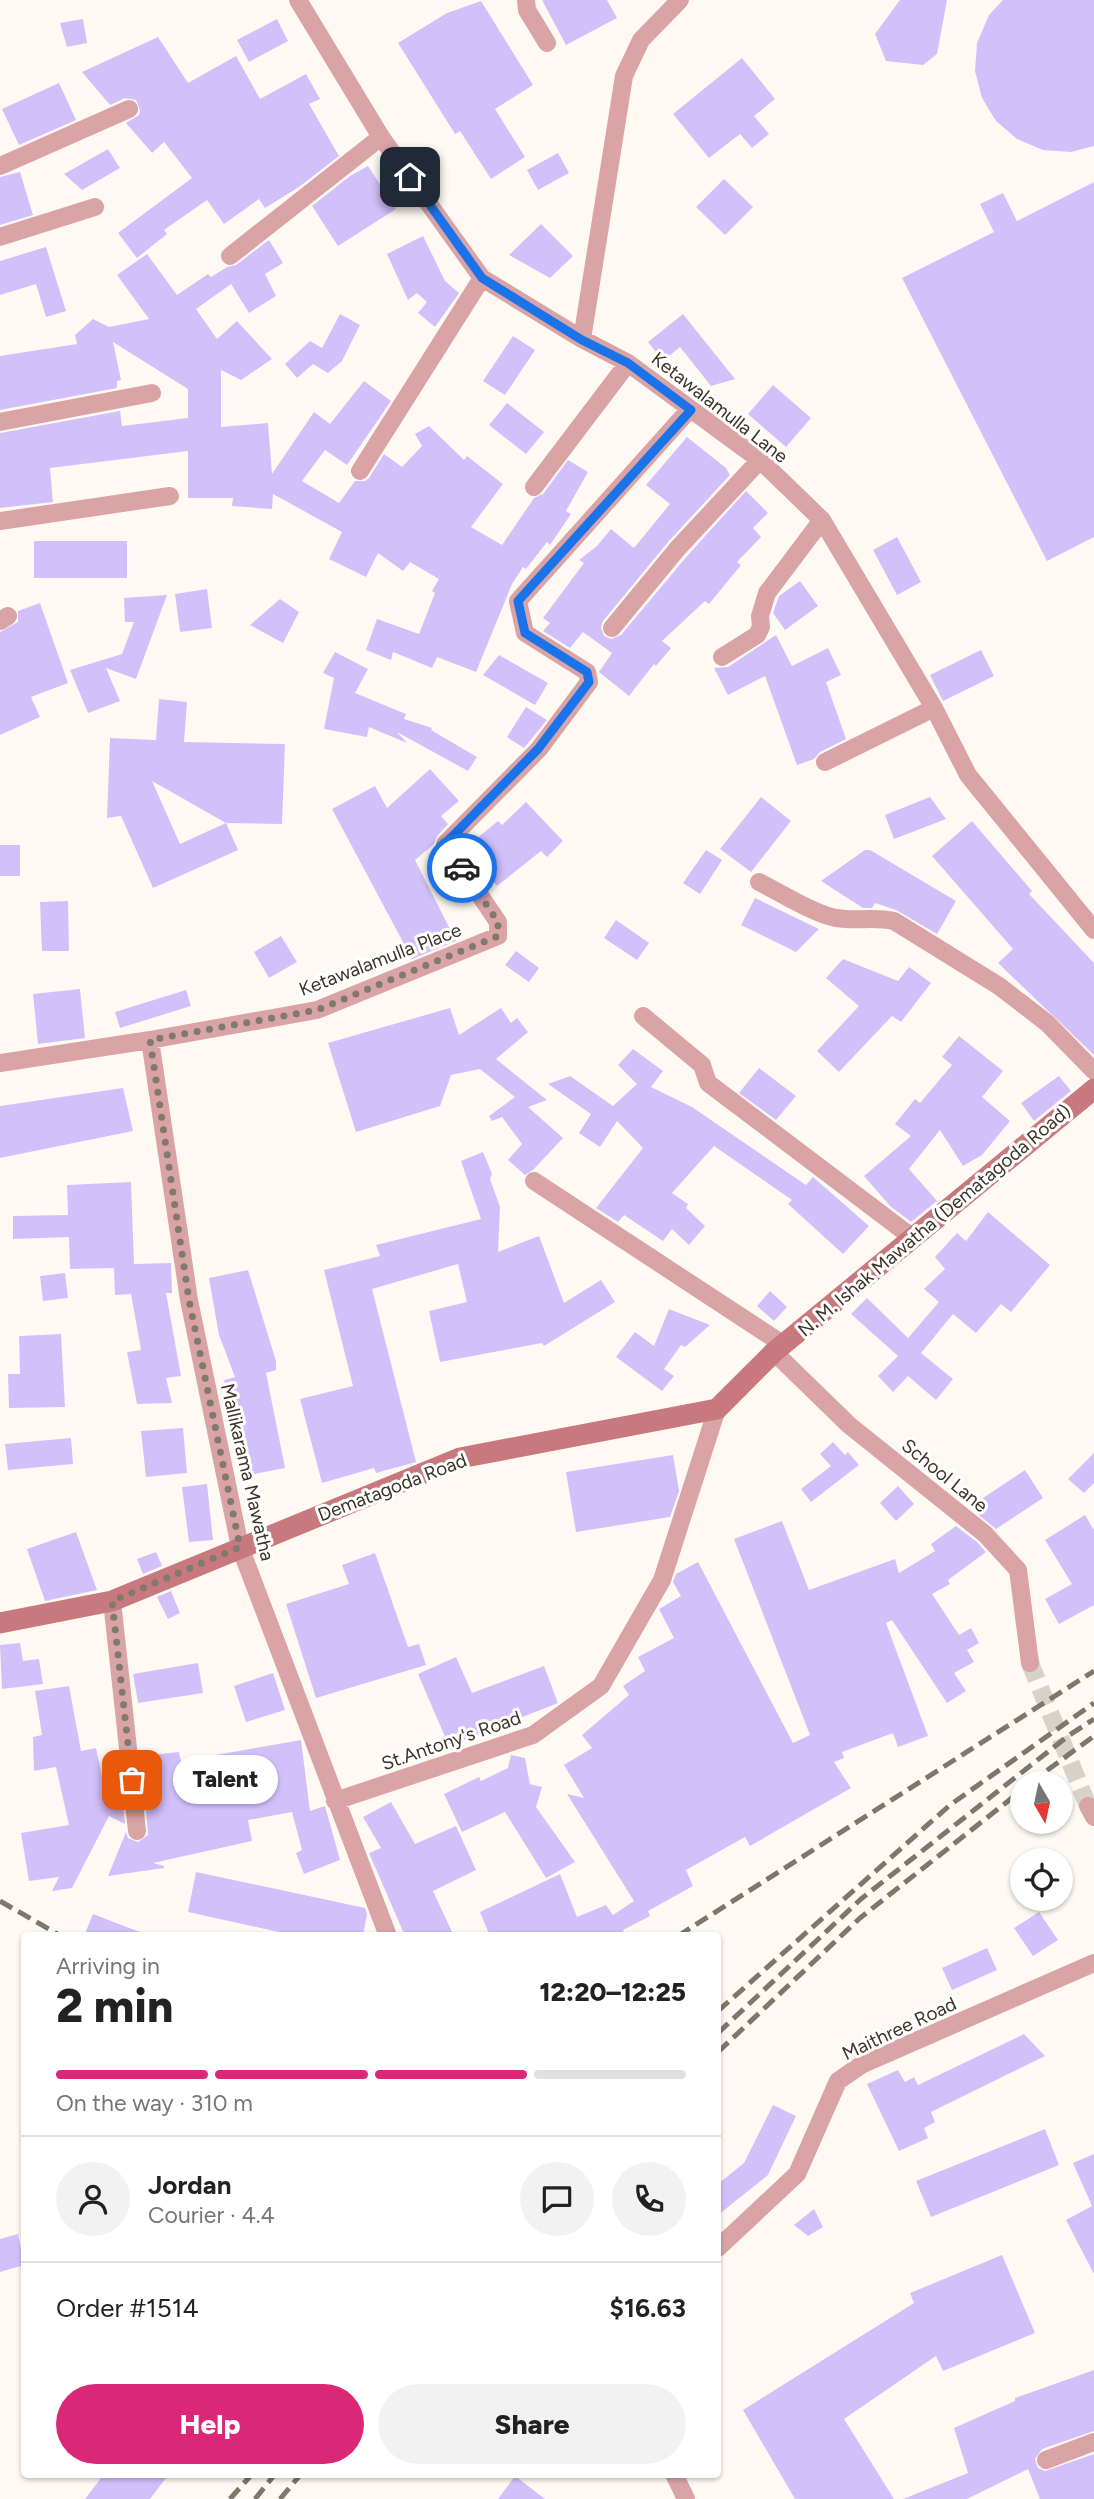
<!DOCTYPE html>
<meta charset="utf-8">
<style>
body{margin:0;font-family:Figtree,sans-serif;background:#f2f2f2;color:#222;height:100vh;display:flex;flex-direction:column;font-size:26px;white-space:nowrap}
*{box-sizing:border-box;margin:0}
p{font-size:23px;color:#767676}
.icon{flex:none;width:38px;height:38px;fill:none;stroke:currentColor;stroke-width:2;stroke-linecap:round;stroke-linejoin:round}
.map{position:relative;flex:1;overflow:hidden}
.panel{position:absolute;left:21px;top:1932px;width:700px;height:546px;display:flex;flex-direction:column;background:#fff;border-radius:7px;box-shadow:0 2px 5px #0004}
.panel>*{flex:none}
.needle{width:46px;rotate:171deg}
.buttons{position:absolute;left:1010px;top:1771px;display:grid;gap:14px}
.buttons a{display:grid;place-items:center;width:63px;height:63px;border-radius:50%;background:#fff;box-shadow:0 2px 5px #0004;font-size:35px}
.pin{position:absolute;display:grid;place-items:center;width:60px;height:60px;color:#fff;margin:-30px;border-radius:14px;box-shadow:0 4px 10px #0006}
.courier{position:absolute;display:grid;place-items:center;width:70px;height:70px;margin:-35px;border:5px solid #1a73e8;border-radius:50%;background:#fff;color:#222;box-shadow:0 2px 9px #0007}
.bubble{position:absolute;height:49px;border-radius:24px;background:#fff;box-shadow:0 2px 5px #0004;font-size:23px;font-weight:800;line-height:49px;text-align:center}
.head em{font-style:normal;font-weight:800}
.head div{display:flex;flex-direction:column-reverse}
.head{display:flex;align-items:center;justify-content:space-between;height:119px;padding:0 35px}
h1{font-size:46px;font-weight:800;line-height:52px}
.bar{display:grid;grid-template-columns:repeat(4,1fr);gap:10px 7px;align-content:center;height:84px;padding:0 35px}
.bar i{height:9px;border-radius:5px;background:#e0e0e0}
.bar .selected{background:#db2777}
.bar p{grid-column:span 4}
.line{display:flex;align-items:center;gap:18px;padding:0 35px;border-top:2px solid #e0e0e0}
.line div{flex:1}
.round{display:grid;place-items:center;flex:none;width:74px;height:74px;border-radius:37px;background:#f2f2f2}
.cta{display:flex;gap:14px;margin-top:auto;padding:14px 35px}
.cta a{flex:1;height:80px;border-radius:42px;background:#db2777;color:#fff;font-size:28px;font-weight:800;line-height:80px;text-align:center}
.cta a+a{background:#f2f2f2;color:#222}
.map>svg:first-child{display:block}
</style>
<div class="map">
<svg width="1094" height="2499" viewBox="0 0 1094 2499">
<rect width="100%" height="100%" fill="#fefaf3"/>
<path fill="#d2c0fb" fill-rule="evenodd" d="M 542,0 L 607,0 L 617,18 L 566,45 Z
M 900,0 L 947,0 L 937,54 L 923,65 L 886,61 L 875,34 Z
M 1003,0 L 1094,0 L 1094,146 L 1071,152 L 1043,150 L 1017,139 L 996,121 L 982,98 L 975,71 L 977,43 L 989,15 Z
M 481,1 L 533,85 L 495,109 L 525,157 L 491,179 L 460,131 L 455,134 L 398,43 L 447,13 Z
M 83,19 L 87,43 L 67,47 L 60,23 Z
M 277,19 L 288,41 L 249,62 L 237,40 Z
M 158,37 L 188,83 L 236,56 L 260,99 L 306,74 L 320,99 L 309,104 L 339,156 L 299,187 L 265,208 L 259,199 L 224,224 L 207,200 L 164,230 L 167,234 L 137,258 L 118,233 L 192,178 L 164,142 L 152,153 L 126,123 L 139,115 L 140,110 L 136,100 L 125,98 L 110,105 L 82,72 Z
M 742,58 L 775,99 L 754,116 L 769,134 L 752,148 L 740,134 L 709,158 L 673,114 Z
M 59,83 L 76,120 L 19,145 L 2,109 Z
M 108,149 L 120,168 L 82,190 L 64,174 Z
M 558,153 L 569,173 L 538,190 L 527,170 Z
M 368,166 L 396,209 L 338,246 L 312,206 L 350,176 Z
M 20,172 L 33,215 L 0,225 L 0,177 Z
M 724,179 L 753,207 L 725,235 L 696,207 Z
M 1094,182 L 1094,537 L 1047,561 L 902,278 L 994,232 L 980,204 L 1003,193 L 1017,221 Z
M 541,224 L 573,256 L 550,278 L 509,255 Z
M 423,236 L 445,281 L 459,293 L 435,327 L 418,313 L 427,302 L 417,293 L 408,300 L 387,254 Z
M 269,240 L 283,263 L 265,274 L 276,296 L 249,313 L 231,284 L 196,309 L 217,339 L 237,321 L 272,359 L 241,380 L 221,370 L 221,427 L 268,423 L 272,474 L 314,412 L 330,424 L 364,381 L 391,401 L 347,465 L 325,450 L 302,481 L 339,503 L 355,481 L 365,481 L 369,478 L 384,454 L 402,467 L 422,446 L 415,434 L 429,426 L 464,460 L 467,456 L 503,484 L 471,527 L 502,545 L 534,498 L 543,494 L 568,460 L 588,472 L 566,511 L 571,514 L 550,545 L 547,542 L 526,569 L 523,567 L 512,584 L 476,672 L 437,657 L 432,668 L 393,652 L 391,660 L 366,650 L 377,619 L 419,634 L 435,593 L 432,591 L 439,579 L 410,562 L 403,571 L 378,553 L 366,577 L 329,559 L 342,532 L 273,494 L 272,509 L 232,506 L 233,498 L 188,498 L 188,451 L 50,468 L 53,502 L 0,508 L 0,433 L 120,411 L 122,426 L 188,418 L 188,389 L 113,342 L 121,380 L 117,381 L 117,388 L 0,410 L 0,356 L 77,344 L 75,335 L 93,319 L 109,327 L 149,319 L 117,275 L 147,254 L 177,295 L 208,274 L 211,277 L 227,267 L 236,265 Z
M 46,247 L 66,311 L 46,317 L 36,284 L 0,295 L 0,261 Z
M 340,314 L 360,325 L 342,361 L 328,373 L 313,364 L 297,378 L 285,364 L 310,341 L 322,348 Z
M 683,314 L 735,379 L 711,386 L 680,347 L 663,361 L 648,342 Z
M 513,336 L 535,350 L 505,395 L 483,381 Z
M 773,385 L 811,418 L 786,447 L 748,414 Z
M 507,403 L 544,432 L 526,454 L 489,425 Z
M 687,437 L 726,468 L 730,475 L 669,541 L 603,621 L 601,627 L 604,636 L 611,639 L 621,635 L 687,556 L 746,491 L 768,513 L 753,528 L 761,537 L 737,562 L 741,565 L 709,604 L 705,601 L 662,641 L 671,648 L 656,666 L 654,664 L 629,696 L 599,672 L 612,653 L 583,632 L 570,648 L 543,631 L 550,623 L 543,618 L 584,563 L 579,560 L 597,546 L 611,529 L 634,548 L 670,504 L 646,485 Z
M 897,537 L 921,582 L 897,595 L 873,550 Z
M 34,541 L 127,541 L 127,578 L 34,578 Z
M 800,581 L 818,606 L 785,630 L 773,613 L 779,596 Z
M 207,589 L 212,628 L 180,632 L 175,594 Z
M 167,595 L 136,679 L 106,668 L 120,701 L 88,713 L 70,670 L 122,654 L 134,622 L 125,622 L 124,598 Z
M 280,599 L 299,612 L 283,643 L 250,625 Z
M 40,603 L 68,683 L 31,697 L 40,717 L 0,735 L 0,632 L 18,622 L 18,611 Z
M 776,635 L 792,666 L 828,648 L 841,675 L 826,682 L 846,739 L 820,752 L 814,759 L 797,765 L 765,676 L 728,695 L 714,668 L 728,667 Z
M 981,650 L 994,676 L 943,701 L 930,675 Z
M 335,652 L 368,669 L 355,693 L 406,714 L 404,719 L 432,728 L 431,730 L 477,757 L 468,771 L 397,732 L 407,743 L 369,727 L 367,737 L 324,729 L 334,678 L 323,673 Z
M 499,655 L 548,683 L 535,705 L 483,675 Z
M 159,699 L 187,702 L 184,742 L 285,744 L 282,824 L 226,823 L 238,850 L 153,888 L 121,816 L 107,818 L 110,738 L 156,740 ZM 152,781 L 226,823 L 180,844 Z
M 526,707 L 547,720 L 524,748 L 507,737 Z
M 430,769 L 459,801 L 441,816 L 448,824 L 437,836 L 434,844 L 415,860 L 456,941 L 412,959 L 332,809 L 375,786 L 387,808 Z
M 761,797 L 791,821 L 751,872 L 720,849 Z
M 930,797 L 946,819 L 894,839 L 885,815 Z
M 526,802 L 563,841 L 547,857 L 541,851 L 497,886 L 465,848 L 498,821 L 502,825 Z
M 972,821 L 1032,891 L 1029,894 L 1094,963 L 1094,1055 L 998,963 L 1013,949 L 932,856 Z
M 0,845 L 20,845 L 20,876 L 0,876 Z
M 706,850 L 722,860 L 700,894 L 683,883 Z
M 865,850 L 870,850 L 956,901 L 937,934 L 896,910 L 875,903 L 872,908 L 863,908 L 821,881 Z
M 755,898 L 819,929 L 796,952 L 741,925 Z
M 68,901 L 69,951 L 42,951 L 40,902 Z
M 616,920 L 649,943 L 637,960 L 604,938 Z
M 281,936 L 297,962 L 269,978 L 254,952 Z
M 516,951 L 539,968 L 529,982 L 505,965 Z
M 843,959 L 898,981 L 909,967 L 931,983 L 901,1022 L 892,1016 L 839,1072 L 817,1051 L 859,1006 L 826,978 Z
M 80,989 L 85,1038 L 38,1044 L 33,994 Z
M 186,990 L 191,1006 L 120,1028 L 115,1012 Z
M 450,1008 L 459,1035 L 501,1008 L 511,1023 L 517,1018 L 528,1032 L 496,1059 L 547,1100 L 528,1107 L 563,1138 L 533,1170 L 525,1175 L 508,1160 L 522,1144 L 502,1117 L 492,1121 L 489,1116 L 515,1097 L 480,1069 L 451,1075 L 440,1106 L 356,1132 L 328,1043 Z
M 959,1036 L 1003,1071 L 982,1097 L 1010,1121 L 982,1155 L 963,1166 L 940,1130 L 909,1169 L 937,1201 L 911,1222 L 890,1206 L 864,1176 L 911,1136 L 895,1124 L 915,1099 L 920,1103 L 952,1065 L 942,1057 Z
M 633,1049 L 663,1071 L 651,1087 L 692,1107 L 806,1185 L 813,1177 L 869,1226 L 843,1254 L 788,1204 L 792,1200 L 714,1146 L 672,1193 L 688,1204 L 686,1208 L 705,1226 L 689,1245 L 672,1229 L 663,1241 L 624,1215 L 618,1222 L 596,1208 L 643,1148 L 617,1121 L 600,1147 L 579,1133 L 591,1114 L 548,1084 L 570,1076 L 613,1106 L 637,1084 L 618,1065 Z
M 759,1068 L 796,1096 L 776,1120 L 739,1093 Z
M 1059,1076 L 1071,1091 L 1034,1121 L 1021,1103 Z
M 123,1088 L 133,1131 L 0,1158 L 0,1106 Z
M 483,1152 L 492,1174 L 490,1179 L 500,1207 L 498,1252 L 539,1236 L 564,1303 L 601,1280 L 615,1302 L 544,1346 L 542,1343 L 440,1362 L 429,1311 L 467,1302 L 458,1264 L 372,1289 L 416,1462 L 376,1473 L 374,1468 L 322,1483 L 300,1399 L 353,1386 L 324,1270 L 380,1256 L 376,1245 L 481,1219 L 461,1161 Z
M 131,1182 L 134,1264 L 171,1263 L 172,1293 L 166,1293 L 181,1376 L 166,1378 L 172,1403 L 137,1404 L 127,1352 L 141,1350 L 131,1294 L 115,1295 L 114,1268 L 70,1269 L 69,1237 L 13,1239 L 13,1216 L 68,1215 L 67,1185 Z
M 988,1212 L 1050,1265 L 1011,1312 L 1001,1304 L 976,1333 L 953,1314 L 921,1353 L 953,1379 L 936,1400 L 908,1376 L 893,1392 L 878,1376 L 898,1356 L 851,1314 L 867,1298 L 908,1338 L 939,1302 L 924,1289 L 945,1269 L 935,1257 L 957,1233 L 966,1241 Z
M 248,1270 L 276,1361 L 276,1370 L 266,1373 L 285,1468 L 249,1475 L 224,1380 L 235,1377 L 219,1335 L 209,1278 Z
M 65,1273 L 68,1298 L 43,1301 L 40,1276 Z
M 770,1291 L 787,1307 L 774,1321 L 757,1306 Z
M 669,1309 L 710,1325 L 685,1347 L 681,1345 L 664,1369 L 674,1376 L 662,1391 L 616,1357 L 635,1332 L 654,1346 Z
M 61,1334 L 65,1407 L 9,1408 L 8,1374 L 20,1374 L 19,1336 Z
M 183,1428 L 187,1473 L 146,1477 L 141,1431 Z
M 71,1438 L 73,1464 L 8,1470 L 5,1444 Z
M 833,1442 L 845,1455 L 848,1452 L 859,1465 L 811,1502 L 801,1489 L 831,1466 L 820,1454 Z
M 1094,1453 L 1094,1483 L 1084,1493 L 1068,1479 Z
M 673,1455 L 679,1491 L 670,1517 L 576,1532 L 566,1472 Z
M 1025,1470 L 1043,1498 L 996,1529 L 975,1512 L 987,1503 L 983,1498 Z
M 207,1484 L 213,1540 L 189,1542 L 182,1487 Z
M 898,1486 L 914,1504 L 896,1521 L 880,1503 Z
M 1085,1515 L 1094,1530 L 1094,1605 L 1059,1624 L 1045,1599 L 1072,1584 L 1045,1540 Z
M 782,1521 L 809,1590 L 895,1559 L 899,1573 L 935,1551 L 931,1544 L 956,1526 L 977,1542 L 986,1552 L 948,1580 L 950,1584 L 932,1594 L 959,1635 L 971,1628 L 979,1643 L 967,1650 L 974,1662 L 954,1673 L 966,1691 L 947,1703 L 892,1620 L 886,1623 L 928,1736 L 898,1747 L 893,1733 L 842,1752 L 844,1758 L 834,1762 L 851,1788 L 750,1846 L 745,1837 L 686,1870 L 693,1886 L 648,1911 L 650,1916 L 623,1930 L 625,1936 L 490,1936 L 480,1912 L 560,1874 L 577,1917 L 606,1905 L 613,1915 L 634,1901 L 567,1794 L 584,1798 L 564,1765 L 592,1748 L 582,1735 L 629,1695 L 623,1686 L 645,1671 L 638,1657 L 674,1638 L 659,1609 L 681,1596 L 673,1582 L 676,1574 L 698,1562 L 793,1743 L 810,1735 L 734,1539 Z
M 76,1532 L 97,1590 L 45,1601 L 27,1549 Z
M 156,1552 L 162,1566 L 143,1574 L 137,1559 Z
M 375,1553 L 408,1647 L 419,1644 L 426,1665 L 316,1698 L 286,1604 L 349,1584 L 342,1565 Z
M 171,1591 L 180,1613 L 168,1619 L 157,1597 Z
M 20,1643 L 23,1661 L 39,1659 L 43,1684 L 2,1689 L 0,1645 Z
M 456,1657 L 472,1693 L 544,1666 L 558,1703 L 449,1746 L 418,1674 Z
M 198,1663 L 203,1693 L 138,1703 L 133,1674 Z
M 273,1673 L 285,1710 L 246,1722 L 234,1686 Z
M 69,1686 L 81,1751 L 96,1748 L 109,1808 L 123,1805 L 125,1824 L 109,1816 L 72,1888 L 52,1891 L 59,1877 L 29,1881 L 21,1833 L 69,1825 L 56,1767 L 34,1771 L 33,1737 L 42,1735 L 35,1691 Z
M 301,1740 L 310,1811 L 325,1806 L 340,1860 L 304,1874 L 296,1853 L 302,1850 L 292,1812 L 248,1820 L 252,1841 L 153,1863 L 164,1866 L 164,1868 L 108,1876 L 126,1832 L 128,1838 L 138,1842 L 148,1835 L 142,1756 L 179,1752 L 181,1761 Z
M 511,1755 L 525,1758 L 530,1784 L 542,1787 L 536,1807 L 575,1862 L 546,1878 L 505,1812 L 462,1832 L 444,1794 L 479,1777 L 481,1781 L 508,1768 Z
M 391,1802 L 415,1844 L 456,1826 L 476,1870 L 433,1891 L 454,1936 L 405,1936 L 369,1853 L 381,1848 L 363,1817 Z
M 196,1872 L 365,1908 L 367,1914 L 363,1936 L 297,1936 L 188,1912 Z
M 1039,1912 L 1058,1940 L 1033,1956 L 1014,1928 Z
M 93,1914 L 145,1934 L 145,1936 L 84,1936 Z
M 987,1948 L 997,1970 L 952,1990 L 942,1968 Z
M 1024,2034 L 1045,2056 L 931,2112 L 935,2122 L 924,2128 L 928,2138 L 899,2151 L 867,2084 L 898,2070 L 905,2082 L 914,2077 L 918,2085 Z
M 773,2105 L 796,2116 L 768,2175 L 718,2215 L 718,2184 L 744,2163 Z
M 1045,2129 L 1059,2165 L 931,2217 L 916,2181 Z
M 1094,2154 L 1094,2274 L 1066,2220 L 1092,2206 L 1073,2163 Z
M 814,2209 L 823,2227 L 808,2236 L 794,2225 Z
M 18,2234 L 24,2265 L 0,2272 L 0,2239 Z
M 1002,2255 L 1035,2333 L 943,2371 L 936,2356 L 844,2419 L 894,2499 L 795,2499 L 743,2410 L 914,2303 L 910,2293 Z
M 1094,2370 L 1094,2431 L 1042,2449 L 1035,2459 L 1038,2468 L 1045,2471 L 1094,2454 L 1094,2499 L 1040,2499 L 1028,2469 L 967,2499 L 903,2499 L 968,2473 L 954,2428 L 1015,2401 L 1015,2398 Z
M 104,2474 L 169,2474 L 150,2499 L 85,2499 Z
M 515,2476 L 545,2499 L 498,2499 Z"/>
<g fill="none" stroke-linecap="round" stroke-linejoin="round">
<path stroke="#d7d2ca" stroke-width="18" stroke-dasharray="18 9" stroke-linecap="butt" d="M 1030,1663 L 1088,1806"/>
<path stroke="#daa4a7" stroke-width="18" d="M 298,0 L 381,137 L 482,278 L 582,339 L 628,363 L 760,460 L 822,520 L 934,708 L 968,775 L 1094,930
M 526,0 L 527,10 L 547,43
M 0,166 L 129,109
M 0,237 L 95,207
M 230,256 L 381,137
M 582,339 L 624,76 L 641,40 L 680,0
M 0,422 L 152,393
M 360,471 L 482,278
M 534,487 L 628,363
M 0,521 L 170,496
M 0,621 L 8,616
M 612,628 L 678,548 L 760,460
M 722,657 L 757,635 L 761,627 L 760,616 L 767,593 L 822,520
M 825,762 L 934,708
M 759,882 C 781,893 805,909 828,916 C 849,923 872,916 894,921 L 999,986 L 1047,1023 L 1094,1071
M 643,1016 L 702,1065 L 708,1083 L 913,1238
M 150,1040 L 189,1300 L 240,1547 L 388,1936
M 0,1063 L 150,1040 L 317,1010 L 498,936 L 498,922 L 445,844 L 539,749 L 589,682 L 587,672 L 525,633 L 518,601 L 690,409
M 534,1181 L 784,1345
M 774,1352 L 849,1425 L 985,1534 L 1018,1570 L 1030,1663
M 112,1601 L 137,1831
M 335,1801 L 533,1735 L 601,1686 L 662,1580 L 717,1409
M 1088,1806 L 1094,1817
M 718,2248 L 797,2174 L 838,2081 L 861,2065 L 1094,1963
M 1046,2460 L 1094,2442
M 674,2474 L 686,2499"/>
<path stroke="#c7797e" stroke-width="21" d="M 0,1623 L 112,1601 L 460,1458 L 717,1409 L 774,1352 L 1094,1089"/>
<path stroke="#7d776c" stroke-width="5" stroke-dasharray="14 7" stroke-linecap="butt" d="M 1030,1783 L 1094,1736
M 0,1901 L 61,1936
M 678,1936 L 1094,1671
M 718,2011 L 950,1805 L 1094,1703
M 718,2033 L 861,1899 L 1068,1736 L 1094,1719
M 718,2052 L 860,1918 L 1022,1790
M 230,2499 L 252,2474
M 255,2499 L 275,2474
M 280,2499 L 301,2474"/>
</g>
<g fill="none" stroke-linecap="round" stroke-linejoin="round">
<path stroke="#7f796e" stroke-width="7" stroke-dasharray="0 12.6" d="M 132,1780 L 112,1601 L 240,1547 L 189,1300 L 150,1040 L 317,1010 L 498,936 L 498,922 L 462,868"/>
<path stroke="#1a73e8" stroke-width="9" d="M 410,177 L 482,278 L 582,340 L 628,363 L 691,410 L 518,601 L 525,633 L 587,672 L 589,682 L 538,749 L 445,844 L 462,868"/>
</g>
<g text-anchor="middle" stroke-width="6" stroke-linejoin="round" paint-order="stroke">
<g font-size="19" fill="#3b3427" stroke="#fff">
<text transform="translate(720 407) rotate(38)" y="7">Ketawalamulla Lane</text>
<text transform="translate(380 959) rotate(-21)" y="7">Ketawalamulla Place</text>
<text transform="translate(934 1220) rotate(-40)" y="7">N. M. Ishak Mawatha (Dematagoda Road)</text>
<text transform="translate(248 1472) rotate(77)" y="7">Mallikarama Mawatha</text>
<text transform="translate(945 1475) rotate(39)" y="7">School Lane</text>
<text transform="translate(392 1487) rotate(-21)" y="7">Dematagoda Road</text>
<text transform="translate(451 1740) rotate(-19)" y="7">St.Antony's Road</text>
<text transform="translate(899 2028) rotate(-25)" y="7">Maithree Road</text>
</g>
</g>
</svg>
<div class="buttons">
<a><svg class="needle" viewBox="-14 -14 28 28"><path d="M0-13l5 13h-10z" fill="#e53935"/><path d="M0 13l5-13h-10z" fill="#767676"/></svg></a>
<a><svg class="icon" aria-label="locate" viewBox="0 0 24 24"><circle cx="12" cy="12" r="6"/><path d="M12 2v4M12 18v4M2 12h4M18 12h4"/></svg></a>
</div>
<div class="pin" style="left:132px;top:1780px;background:#ea580c"><svg class="icon" aria-label="bag" viewBox="0 0 24 24"><path d="M5 8h14l-1 12H6zM9 8a3 3 0 0 1 6 0"/></svg></div>
<div class="pin" style="left:410px;top:177px;background:#1f2937"><svg class="icon" aria-label="home" viewBox="0 0 24 24"><path d="M3 11l9-7 9 7M6 9v11h12V9"/></svg></div>
<div class="courier" style="left:462px;top:868px"><svg class="icon" aria-label="car" viewBox="0 0 24 24"><path d="M5 17H2v-5l4-1 3-4h7l3 4 3 1v5h-3M9 17h6M6 11h13"/><circle cx="7" cy="17" r="2"/><circle cx="17" cy="17" r="2"/></svg></div>
<div class="bubble" style="left:173px;top:1755px;width:105px">Talent</div>
<section class="panel">
<div class="head"><div><h1>2 min</h1><p>Arriving in</p></div><em>12:20–12:25</em></div>
<div class="bar"><i class="selected"></i><i class="selected"></i><i class="selected"></i><i></i><p>On the way · 310 m</p></div>
<div class="line" style="height:126px"><a class="round"><svg class="icon" aria-label="person" viewBox="0 0 24 24"><circle cx="12" cy="8" r="4"/><path d="M4 21q1-7 8-7t8 7"/></svg></a><div><b>Jordan</b><p>Courier · 4.4</p></div><a class="round"><svg class="icon" aria-label="chat" viewBox="0 0 24 24"><path d="M4 5h16v11H9l-5 4z"/></svg></a><a class="round"><svg class="icon" aria-label="phone" viewBox="0 0 24 24"><path d="M5 4h4l2 5-3 2q2 4 5 5l2-3 5 2v4C11 20 4 13 5 4z"/></svg></a></div>
<div class="line" style="height:91px"><div>Order #1514</div><b>$16.63</b></div>
<div class="cta"><a>Help</a><a>Share</a></div>
</section>
</div>
